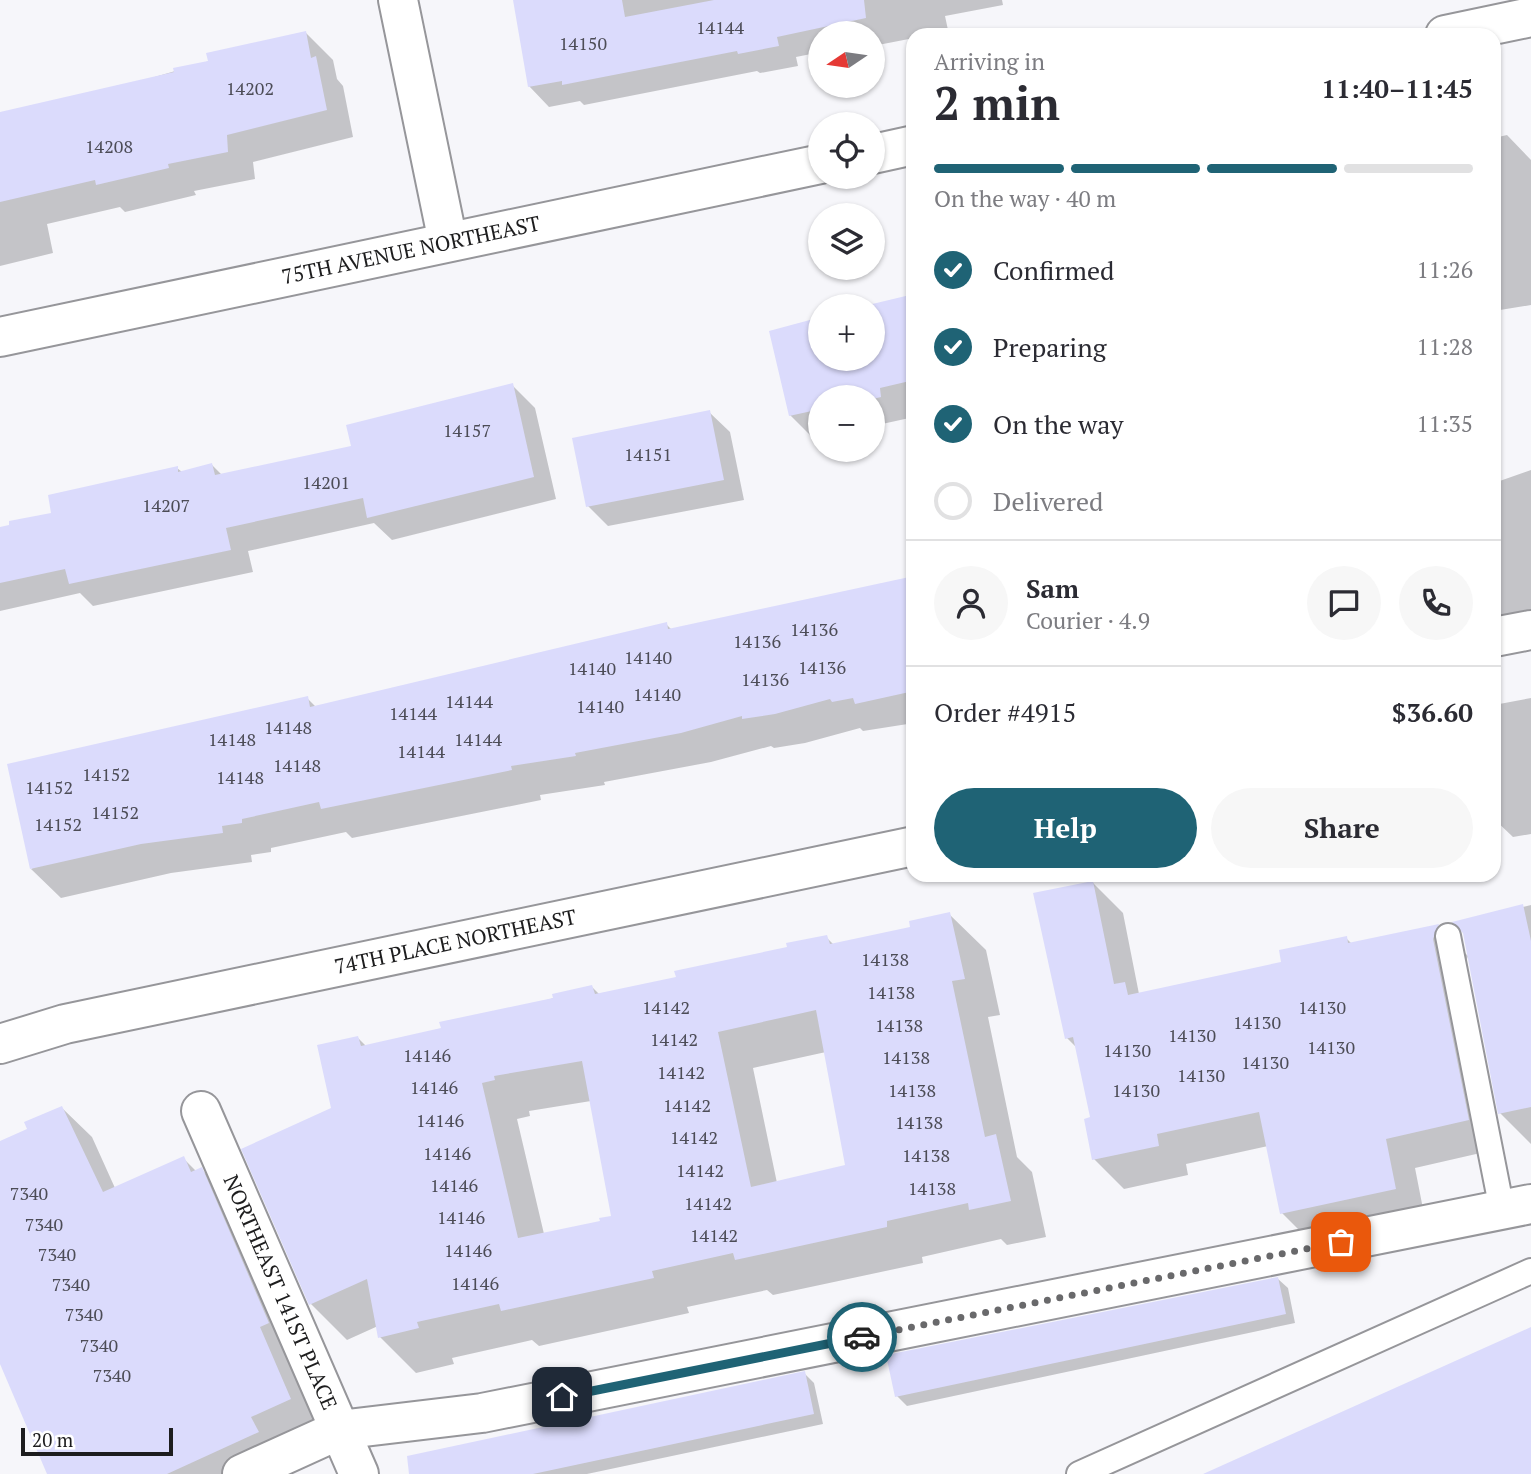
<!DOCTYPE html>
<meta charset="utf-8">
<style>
body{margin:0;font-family:"PT Serif",serif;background:#f7f7f7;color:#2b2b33;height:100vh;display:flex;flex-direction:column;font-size:26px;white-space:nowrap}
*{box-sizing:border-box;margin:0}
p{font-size:23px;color:#7c7c81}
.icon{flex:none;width:38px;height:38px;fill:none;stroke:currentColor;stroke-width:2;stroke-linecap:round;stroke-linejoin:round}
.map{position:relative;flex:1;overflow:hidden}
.drawer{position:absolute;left:906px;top:28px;width:595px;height:854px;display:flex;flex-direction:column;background:#fff;border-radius:21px;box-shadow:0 2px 5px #0004}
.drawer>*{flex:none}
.needle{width:46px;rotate:257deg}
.buttons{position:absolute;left:808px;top:21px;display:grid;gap:14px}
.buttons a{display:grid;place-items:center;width:77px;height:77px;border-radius:50%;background:#fff;box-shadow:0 2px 5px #0004;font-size:35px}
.scale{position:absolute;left:21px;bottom:18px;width:152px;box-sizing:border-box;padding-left:7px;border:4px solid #1d1d1e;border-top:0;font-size:19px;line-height:24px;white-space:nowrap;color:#1d1d1e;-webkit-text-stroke:5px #fff;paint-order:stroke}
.pin{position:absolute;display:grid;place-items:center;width:60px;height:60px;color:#fff;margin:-30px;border-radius:14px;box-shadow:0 4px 10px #0006}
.courier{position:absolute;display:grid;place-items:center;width:70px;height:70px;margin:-35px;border:5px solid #1f6375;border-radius:50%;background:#fff;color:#222;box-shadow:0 2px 9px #0007}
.headline em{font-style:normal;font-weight:700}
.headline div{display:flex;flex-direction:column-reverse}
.headline{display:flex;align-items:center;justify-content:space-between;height:119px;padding:0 28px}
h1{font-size:46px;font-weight:700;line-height:52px}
.bar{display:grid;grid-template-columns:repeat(4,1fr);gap:10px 7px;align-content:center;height:84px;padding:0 28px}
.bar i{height:9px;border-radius:5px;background:#e1e1e2}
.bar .selected{background:#1f6375}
.bar p{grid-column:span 4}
.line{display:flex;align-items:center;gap:18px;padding:0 28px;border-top:2px solid #e1e1e2}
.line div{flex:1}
.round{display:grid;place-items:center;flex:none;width:74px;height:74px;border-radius:37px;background:#f7f7f7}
ol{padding:0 28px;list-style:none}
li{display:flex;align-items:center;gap:21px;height:77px}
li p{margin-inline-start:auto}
li .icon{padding:7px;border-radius:50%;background:#1f6375;color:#fff;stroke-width:4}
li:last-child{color:#7c7c81}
li i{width:38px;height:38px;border:4px solid #e1e1e2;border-radius:50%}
.cta{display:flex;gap:14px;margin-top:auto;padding:14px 28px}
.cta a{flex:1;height:80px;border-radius:42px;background:#1f6375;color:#fff;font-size:28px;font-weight:700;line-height:80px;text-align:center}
.cta a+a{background:#f7f7f7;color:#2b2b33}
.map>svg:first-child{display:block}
</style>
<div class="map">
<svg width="1531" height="1474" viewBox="0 0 1531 1474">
<rect width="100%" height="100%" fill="#f6f6fa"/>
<path fill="#0003" fill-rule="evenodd" d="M 514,0 L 1002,0 L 1003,5 L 945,16 L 948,30 L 914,35 L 914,38 L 878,45 L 873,41 L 873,33 L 821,33 L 821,52 L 796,57 L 798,66 L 760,73 L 757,71 L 584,105 L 580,101 L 549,107 L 529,86 Z
M 306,33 L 333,60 L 337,79 L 343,86 L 353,137 L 253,162 L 255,179 L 194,191 L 196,195 L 125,212 L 120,207 L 47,224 L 53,253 L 0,266 L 0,122 Z
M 1507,135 L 1531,160 L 1531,305 L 1494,311 L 1494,138 Z
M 914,295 L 914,417 L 873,426 L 873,397 L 821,397 L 821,438 L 814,439 L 790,415 L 821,359 L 873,359 L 871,306 Z
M 512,385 L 535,408 L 556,499 L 392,540 L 374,523 L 248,551 L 253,572 L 93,606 L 80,593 L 0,611 L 0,529 L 53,514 L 177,468 L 182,472 L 212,465 L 222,475 L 353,447 Z
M 709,412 L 730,432 L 744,500 L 608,526 L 588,506 Z
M 1531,470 L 1531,609 L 1494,617 L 1494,483 Z
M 914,578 L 914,723 L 863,731 L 860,728 L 805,743 L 774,748 L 771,746 L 711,762 L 604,782 L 605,785 L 540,795 L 541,800 L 352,838 L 346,832 L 271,848 L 271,852 L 251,855 L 252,862 L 171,873 L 61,898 L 31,869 L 307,698 L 316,707 L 666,624 L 672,630 Z
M 1531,698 L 1531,834 L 1513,837 L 1494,819 L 1494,705 Z
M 1093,883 L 1123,913 L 1139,994 L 1283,963 L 1346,938 L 1352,944 L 1438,926 L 1468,956 L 1463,970 L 1498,1149 L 1415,1168 L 1425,1219 L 1312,1243 L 1282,1213 L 1268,1146 L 1186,1164 L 1188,1175 L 1124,1189 L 1094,1159 L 1092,1119 L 1077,1048 L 1067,1038 Z
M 1531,905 L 1531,1144 L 1500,1113 L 1464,932 L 1455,923 Z
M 949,914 L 986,950 L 1000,1015 L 988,1017 L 1017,1157 L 1032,1172 L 1046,1237 L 1007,1245 L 1001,1239 L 922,1257 L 923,1263 L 773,1295 L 767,1290 L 687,1307 L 689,1313 L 539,1346 L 532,1340 L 452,1358 L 454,1364 L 416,1373 L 380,1337 L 378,1326 L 347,1340 L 311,1304 L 333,1109 L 358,1038 L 366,1046 L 443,1030 L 592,987 L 600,995 L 678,978 L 826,937 L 834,945 L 912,928 ZM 826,1052 L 848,1167 L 777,1183 L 753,1068 ZM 591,1101 L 613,1217 L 602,1223 L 544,1234 L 517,1119 L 530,1116 L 529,1111 Z
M 62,1108 L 92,1137 L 115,1188 L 183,1158 L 196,1171 L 201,1169 L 231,1199 L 319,1429 L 284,1474 L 49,1474 L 0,1336 L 0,1143 L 29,1130 Z
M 1278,1279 L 1288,1288 L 1295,1323 L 907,1406 L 897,1396 Z
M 804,1373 L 814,1383 L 823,1424 L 587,1474 L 485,1474 Z"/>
<path fill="#dbdbfc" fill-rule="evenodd" d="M 513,0 L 622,0 L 625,17 L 714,0 L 864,0 L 866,18 L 777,37 L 779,46 L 738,54 L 737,51 L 562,85 L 562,81 L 528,87 Z
M 306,31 L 311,58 L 316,56 L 327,110 L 227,135 L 228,152 L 168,164 L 169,168 L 96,185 L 95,180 L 0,202 L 0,112 L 174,72 L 173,68 L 208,61 L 206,53 Z
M 914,294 L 914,380 L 880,388 L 881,397 L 873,399 L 821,397 L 821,409 L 789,416 L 769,331 L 821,317 L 821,359 L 873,359 L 873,306 L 864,306 Z
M 513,383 L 534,477 L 367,518 L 363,498 L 226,528 L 231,550 L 69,584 L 65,569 L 0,583 L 0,527 L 9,525 L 9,521 L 51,513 L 48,495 L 178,466 L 178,472 L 212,463 L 215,475 L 351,446 L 346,425 Z
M 710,410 L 724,480 L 586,507 L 572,438 Z
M 914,576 L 914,691 L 855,704 L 853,698 L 832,702 L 830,699 L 775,714 L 742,719 L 742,716 L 681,733 L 575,753 L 576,756 L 511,766 L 512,770 L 321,809 L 319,802 L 242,819 L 242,823 L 222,826 L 223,833 L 141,844 L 30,869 L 7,764 L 308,696 L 310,707 L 667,622 L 668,629 Z
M 1093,881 L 1114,984 L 1125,982 L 1128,995 L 1281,962 L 1279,950 L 1347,936 L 1348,943 L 1439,924 L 1433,939 L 1469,1120 L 1386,1139 L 1396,1189 L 1280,1214 L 1259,1112 L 1157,1134 L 1159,1146 L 1092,1160 L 1084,1119 L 1090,1117 L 1073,1037 L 1065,1039 L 1033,893 Z
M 1523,904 L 1531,941 L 1531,1107 L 1498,1114 L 1463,933 L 1452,922 Z
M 950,912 L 965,979 L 952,981 L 985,1137 L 996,1134 L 1011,1201 L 969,1210 L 968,1203 L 887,1221 L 887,1227 L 735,1260 L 733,1253 L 652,1271 L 654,1278 L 501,1311 L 499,1304 L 417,1322 L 419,1328 L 378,1338 L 367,1279 L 309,1305 L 241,1149 L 331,1108 L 317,1045 L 358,1036 L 361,1046 L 441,1028 L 439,1022 L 553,998 L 552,994 L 592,985 L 595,994 L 676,977 L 674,971 L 787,947 L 786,943 L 827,935 L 830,944 L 910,927 L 909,921 ZM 816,1010 L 845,1165 L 751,1187 L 718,1032 ZM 582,1061 L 611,1216 L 599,1218 L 600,1221 L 518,1238 L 482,1083 L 495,1080 L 494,1076 Z
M 62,1106 L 103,1192 L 184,1156 L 191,1172 L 202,1167 L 269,1323 L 260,1327 L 291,1399 L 251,1417 L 259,1432 L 167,1474 L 47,1474 L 0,1364 L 0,1141 L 27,1129 L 24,1122 Z
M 1278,1277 L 1286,1314 L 895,1397 L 886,1355 Z
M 1531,1327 L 1531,1474 L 1203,1474 Z
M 805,1371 L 814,1414 L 533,1474 L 409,1474 L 407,1456 Z"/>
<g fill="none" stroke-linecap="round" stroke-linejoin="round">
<g stroke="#96969a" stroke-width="28">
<path id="service" d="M 1448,936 L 1502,1210
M 1079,1474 L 1531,1271"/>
</g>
<g stroke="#96969a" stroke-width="42">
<g id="minor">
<path d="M 398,0 L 448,242"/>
<path d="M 1445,35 L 1531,17"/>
<path d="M 873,154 L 914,145"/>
<path id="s1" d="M 0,337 L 821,164"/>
<path d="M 1494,637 L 1531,630"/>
<path id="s2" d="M 0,1044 L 65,1024 L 914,846"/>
<path id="s3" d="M 201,1111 L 359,1474"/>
<path d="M 242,1474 L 339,1430 L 482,1413 L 1531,1204"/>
</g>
</g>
<use href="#service" stroke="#fff" stroke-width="24"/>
<use href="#minor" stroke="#fff" stroke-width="38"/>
</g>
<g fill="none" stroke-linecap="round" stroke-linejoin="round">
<path stroke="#69696b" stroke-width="7" stroke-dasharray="0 12.6" d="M 862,1337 L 1341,1242"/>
<path stroke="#1f6375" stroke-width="9" d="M 562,1397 L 862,1337"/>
</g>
<g text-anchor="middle" stroke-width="5" stroke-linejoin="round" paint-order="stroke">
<g font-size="18" fill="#4c4c56">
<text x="720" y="34">14144</text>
<text x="583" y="50">14150</text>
<text x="250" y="95">14202</text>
<text x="109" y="153">14208</text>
<text x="467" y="437">14157</text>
<text x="648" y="461">14151</text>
<text x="326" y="489">14201</text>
<text x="166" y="512">14207</text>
<text x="814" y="636">14136</text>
<text x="757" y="648">14136</text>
<text x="648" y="664">14140</text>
<text x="822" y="674">14136</text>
<text x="592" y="675">14140</text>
<text x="765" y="686">14136</text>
<text x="657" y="701">14140</text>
<text x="469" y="708">14144</text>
<text x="600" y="713">14140</text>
<text x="413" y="720">14144</text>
<text x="288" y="734">14148</text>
<text x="232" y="746">14148</text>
<text x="478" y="746">14144</text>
<text x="421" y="758">14144</text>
<text x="297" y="772">14148</text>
<text x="106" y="781">14152</text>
<text x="240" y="784">14148</text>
<text x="49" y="794">14152</text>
<text x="115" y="819">14152</text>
<text x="58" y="831">14152</text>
<text x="885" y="966">14138</text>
<text x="891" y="999">14138</text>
<text x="666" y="1014">14142</text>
<text x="1322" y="1014">14130</text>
<text x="1257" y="1029">14130</text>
<text x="899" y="1032">14138</text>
<text x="1192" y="1042">14130</text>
<text x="674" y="1046">14142</text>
<text x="1331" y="1054">14130</text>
<text x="1127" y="1057">14130</text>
<text x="427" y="1062">14146</text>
<text x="906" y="1064">14138</text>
<text x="1265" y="1069">14130</text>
<text x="681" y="1079">14142</text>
<text x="1201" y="1082">14130</text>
<text x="434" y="1094">14146</text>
<text x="912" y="1097">14138</text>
<text x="1136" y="1097">14130</text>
<text x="687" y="1112">14142</text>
<text x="440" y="1127">14146</text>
<text x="919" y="1129">14138</text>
<text x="694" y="1144">14142</text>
<text x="447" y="1160">14146</text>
<text x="926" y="1162">14138</text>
<text x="700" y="1177">14142</text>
<text x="454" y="1192">14146</text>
<text x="932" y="1195">14138</text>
<text x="29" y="1200">7340</text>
<text x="708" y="1210">14142</text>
<text x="461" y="1224">14146</text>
<text x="44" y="1231">7340</text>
<text x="714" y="1242">14142</text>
<text x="468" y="1257">14146</text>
<text x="57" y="1261">7340</text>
<text x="475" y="1290">14146</text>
<text x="71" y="1291">7340</text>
<text x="84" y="1321">7340</text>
<text x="99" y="1352">7340</text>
<text x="112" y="1382">7340</text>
</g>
<g font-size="21" fill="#1d1d1e" stroke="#fff">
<text dy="7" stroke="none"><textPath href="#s1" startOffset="420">75TH AVENUE NORTHEAST</textPath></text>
<text dy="7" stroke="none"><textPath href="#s2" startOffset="467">74TH PLACE NORTHEAST</textPath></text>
<text dy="7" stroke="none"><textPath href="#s3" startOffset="198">NORTHEAST 141ST PLACE</textPath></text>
</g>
</g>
</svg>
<div class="buttons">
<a><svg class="needle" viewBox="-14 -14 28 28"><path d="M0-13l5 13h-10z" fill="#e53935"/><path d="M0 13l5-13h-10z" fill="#7c7c81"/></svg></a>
<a><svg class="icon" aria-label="locate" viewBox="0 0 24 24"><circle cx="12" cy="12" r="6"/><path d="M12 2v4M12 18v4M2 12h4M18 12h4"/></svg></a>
<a><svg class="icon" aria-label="layers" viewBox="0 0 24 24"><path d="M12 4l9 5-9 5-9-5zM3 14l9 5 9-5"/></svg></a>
<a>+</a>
<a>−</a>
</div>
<div class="scale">20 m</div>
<div class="pin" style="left:1341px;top:1242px;background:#ea580c"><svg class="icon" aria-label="bag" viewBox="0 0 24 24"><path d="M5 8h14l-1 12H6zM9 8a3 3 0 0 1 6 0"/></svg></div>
<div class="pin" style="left:562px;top:1397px;background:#1f2937"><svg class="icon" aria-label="home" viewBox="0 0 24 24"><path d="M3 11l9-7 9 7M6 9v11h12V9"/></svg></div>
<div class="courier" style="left:862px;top:1337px"><svg class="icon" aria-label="car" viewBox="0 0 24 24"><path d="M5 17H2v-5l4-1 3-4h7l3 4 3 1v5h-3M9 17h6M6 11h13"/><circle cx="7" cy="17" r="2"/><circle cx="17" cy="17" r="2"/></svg></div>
<section class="drawer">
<div class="headline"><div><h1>2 min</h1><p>Arriving in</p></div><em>11:40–11:45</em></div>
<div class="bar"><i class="selected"></i><i class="selected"></i><i class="selected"></i><i></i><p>On the way · 40 m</p></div>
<ol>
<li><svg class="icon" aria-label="check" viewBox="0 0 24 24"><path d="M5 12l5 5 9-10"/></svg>Confirmed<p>11:26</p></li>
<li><svg class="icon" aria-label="check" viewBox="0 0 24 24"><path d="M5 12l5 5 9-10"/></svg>Preparing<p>11:28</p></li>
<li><svg class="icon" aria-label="check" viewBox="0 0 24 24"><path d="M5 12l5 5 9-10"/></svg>On the way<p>11:35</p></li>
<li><i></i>Delivered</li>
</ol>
<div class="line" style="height:126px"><a class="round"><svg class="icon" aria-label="person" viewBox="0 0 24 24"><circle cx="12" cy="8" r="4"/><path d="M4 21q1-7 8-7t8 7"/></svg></a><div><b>Sam</b><p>Courier · 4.9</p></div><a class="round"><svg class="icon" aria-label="chat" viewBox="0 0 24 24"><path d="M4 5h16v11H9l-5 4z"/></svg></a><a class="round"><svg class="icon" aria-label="phone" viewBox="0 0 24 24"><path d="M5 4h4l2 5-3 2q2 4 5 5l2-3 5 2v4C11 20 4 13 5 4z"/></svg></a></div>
<div class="line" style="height:91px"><div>Order #4915</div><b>$36.60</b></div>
<div class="cta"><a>Help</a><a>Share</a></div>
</section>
</div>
